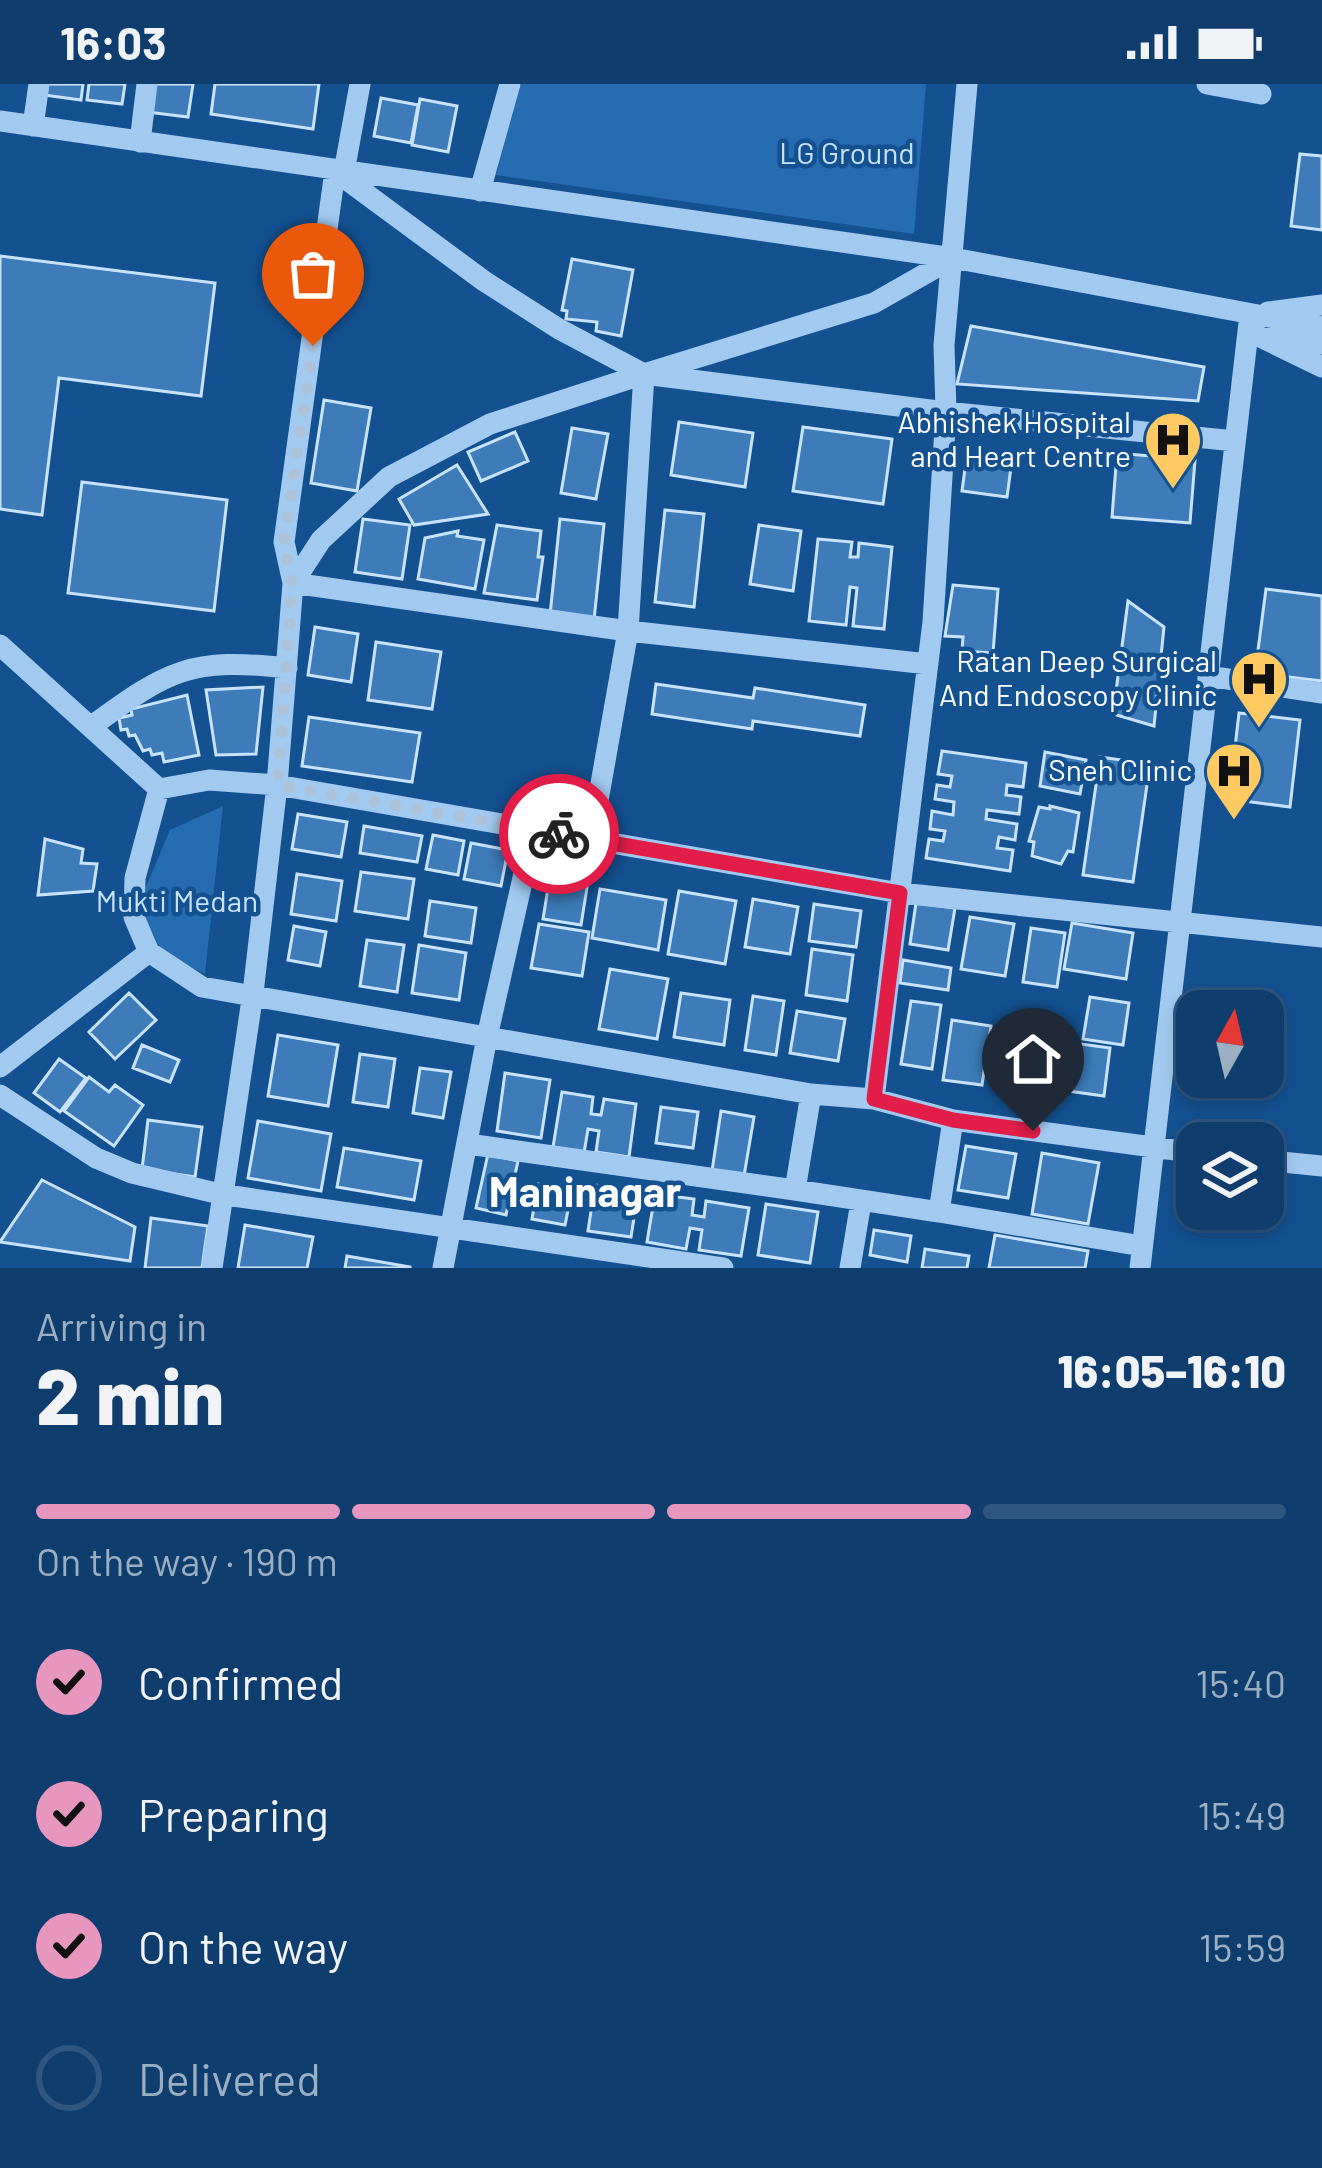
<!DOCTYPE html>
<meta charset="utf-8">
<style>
body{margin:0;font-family:Barlow,sans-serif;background:#1d4875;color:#f1f3f6;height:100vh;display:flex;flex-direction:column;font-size:45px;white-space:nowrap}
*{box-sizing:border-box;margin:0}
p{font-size:39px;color:#9baec2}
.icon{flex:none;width:66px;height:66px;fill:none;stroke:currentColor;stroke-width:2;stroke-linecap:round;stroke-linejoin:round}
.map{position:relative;height:1184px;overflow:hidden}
.side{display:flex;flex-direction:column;background:#0f3d6d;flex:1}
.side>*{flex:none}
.needle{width:78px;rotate:8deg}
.buttons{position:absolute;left:1176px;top:906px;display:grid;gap:24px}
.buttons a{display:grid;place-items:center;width:108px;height:108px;border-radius:24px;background:#0f3d6d;box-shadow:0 6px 18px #0003,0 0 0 3px #2f5680;font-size:60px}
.pin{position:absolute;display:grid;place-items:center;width:102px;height:102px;color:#fff;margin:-123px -51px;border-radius:50% 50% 50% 0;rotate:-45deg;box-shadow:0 0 12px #0007}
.pin .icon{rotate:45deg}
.courier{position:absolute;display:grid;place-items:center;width:120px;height:120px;margin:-60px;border:9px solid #e11d48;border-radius:50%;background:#fff;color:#222;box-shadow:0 3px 15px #0007}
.head em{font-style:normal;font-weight:800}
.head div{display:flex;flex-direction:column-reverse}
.head{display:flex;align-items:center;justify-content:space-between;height:204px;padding:0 36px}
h1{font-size:78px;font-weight:800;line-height:90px}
.bar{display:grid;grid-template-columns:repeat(4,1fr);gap:18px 12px;align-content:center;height:144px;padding:0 36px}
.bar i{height:15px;border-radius:9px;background:#2f5680}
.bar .selected{background:#e797bd}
.bar p{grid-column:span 4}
ol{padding:0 36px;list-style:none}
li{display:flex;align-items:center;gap:36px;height:132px}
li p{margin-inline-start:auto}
li .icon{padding:12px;border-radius:50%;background:#e797bd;color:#111;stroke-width:4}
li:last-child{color:#9baec2}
li i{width:66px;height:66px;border:6px solid #2f5680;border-radius:50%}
.status{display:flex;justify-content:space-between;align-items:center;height:84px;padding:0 60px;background:#0f3d6d;direction:ltr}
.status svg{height:33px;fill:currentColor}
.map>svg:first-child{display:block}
</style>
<div class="status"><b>16:03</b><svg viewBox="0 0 49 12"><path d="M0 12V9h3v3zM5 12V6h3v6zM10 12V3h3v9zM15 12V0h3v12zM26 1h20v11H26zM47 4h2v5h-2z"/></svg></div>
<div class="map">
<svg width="1322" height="1184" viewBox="0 0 1322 1184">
<rect width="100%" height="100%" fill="#145191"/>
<path fill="#266cb0" d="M 521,0 L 926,0 L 914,150 L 496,91 Z
M 223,722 L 205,890 L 163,871 L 139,819 L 170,746 Z"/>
<path fill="#3d7bb9" stroke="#c9e3fc" stroke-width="3" d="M 45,0 L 83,0 L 81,16 L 44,11 Z
M 89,0 L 125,0 L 122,20 L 87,16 Z
M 150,0 L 193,0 L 188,33 L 147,28 Z
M 215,0 L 319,0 L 313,45 L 211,30 Z
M 381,14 L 418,21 L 411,59 L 374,52 Z
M 420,15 L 457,22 L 448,68 L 412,61 Z
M 1300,70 L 1322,72 L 1322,146 L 1291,142 Z
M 0,172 L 215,199 L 201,312 L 59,294 L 42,431 L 0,425 Z
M 572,175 L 633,186 L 621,252 L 596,247 L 597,238 L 566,235 L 567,227 L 562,226 Z
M 971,242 L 1204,283 L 1198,317 L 957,300 Z
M 324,316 L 371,324 L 357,407 L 311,399 Z
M 679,338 L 753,349 L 745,403 L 671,391 Z
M 803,343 L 892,355 L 883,420 L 793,407 Z
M 572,344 L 608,350 L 596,415 L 561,409 Z
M 515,348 L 528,377 L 481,397 L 468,368 Z
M 1117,369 L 1195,376 L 1190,439 L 1112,433 Z
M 967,370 L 1012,376 L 1007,413 L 962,407 Z
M 457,381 L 488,430 L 414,441 L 399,415 Z
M 82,398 L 227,416 L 214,527 L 68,509 Z
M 665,426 L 704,430 L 694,523 L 655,518 Z
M 363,435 L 410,441 L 402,495 L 355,488 Z
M 560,435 L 604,440 L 594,536 L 550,531 Z
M 497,441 L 541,447 L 538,473 L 543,473 L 537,516 L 484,509 Z
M 759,441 L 801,447 L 793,507 L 750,500 Z
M 458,447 L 457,452 L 484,456 L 475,505 L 418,495 L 425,454 Z
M 818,455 L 852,458 L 850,473 L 858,473 L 859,459 L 892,463 L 884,545 L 853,542 L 857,504 L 850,503 L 846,541 L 809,537 Z
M 953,501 L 998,505 L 993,569 L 962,567 L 963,553 L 945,552 Z
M 1266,505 L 1322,512 L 1322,597 L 1255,589 Z
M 1128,517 L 1164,543 L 1154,642 L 1113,630 Z
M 315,543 L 358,550 L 351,598 L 308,591 Z
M 376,558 L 441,568 L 432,625 L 368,616 Z
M 656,600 L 753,614 L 755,604 L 865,621 L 860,652 L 753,637 L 752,645 L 652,630 Z
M 263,603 L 256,670 L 216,671 L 206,606 Z
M 187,611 L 199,671 L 164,678 L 162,669 L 152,671 L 150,665 L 143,667 L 135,651 L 129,652 L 127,645 L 121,646 L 119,634 L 132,631 L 131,625 Z
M 1239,629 L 1300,636 L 1290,723 L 1229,715 Z
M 309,633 L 420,649 L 412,698 L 302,682 Z
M 942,667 L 1026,679 L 1023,703 L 1007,701 L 1006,711 L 1021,713 L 1019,730 L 987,726 L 986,735 L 1017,740 L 1015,756 L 999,753 L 997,764 L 1013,766 L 1010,787 L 926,774 L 929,755 L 943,757 L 945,747 L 930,745 L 932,727 L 953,731 L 954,718 L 935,715 L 937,701 L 950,703 L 952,692 L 938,690 Z
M 1045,668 L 1086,676 L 1080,710 L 1040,702 Z
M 1100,673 L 1150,680 L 1133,798 L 1083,791 Z
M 1050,722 L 1079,729 L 1073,768 L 1068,767 L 1061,780 L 1032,772 L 1034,758 L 1029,757 L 1039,723 L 1050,725 Z
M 298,730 L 347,738 L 341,773 L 292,765 Z
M 364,742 L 422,752 L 417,778 L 360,769 Z
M 433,751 L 464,757 L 458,791 L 426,785 Z
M 45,755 L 83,765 L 81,779 L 97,780 L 93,807 L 38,811 Z
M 471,759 L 508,766 L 501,802 L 464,795 Z
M 553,773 L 591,779 L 581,841 L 543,835 Z
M 361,788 L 414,795 L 408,835 L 355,827 Z
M 297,790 L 342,797 L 336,837 L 291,830 Z
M 600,805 L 666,816 L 658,866 L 592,854 Z
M 679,807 L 736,817 L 725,880 L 668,870 Z
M 753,815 L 798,823 L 790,870 L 745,863 Z
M 430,817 L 476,824 L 471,859 L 425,852 Z
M 916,819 L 955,824 L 948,866 L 910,860 Z
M 814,820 L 861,827 L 856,863 L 809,857 Z
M 970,833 L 1014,840 L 1005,892 L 961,885 Z
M 1072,839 L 1133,849 L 1126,895 L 1064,885 Z
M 539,840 L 589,848 L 582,892 L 531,884 Z
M 294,842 L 326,848 L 320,882 L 288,876 Z
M 1031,844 L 1065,849 L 1057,903 L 1023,898 Z
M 367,856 L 404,861 L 397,908 L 360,902 Z
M 419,861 L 466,869 L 459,916 L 412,909 Z
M 812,865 L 853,871 L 847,917 L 806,911 Z
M 903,876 L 951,884 L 948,906 L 900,899 Z
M 610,885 L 668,895 L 657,955 L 599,945 Z
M 129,909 L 156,936 L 115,975 L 89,948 Z
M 681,909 L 730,916 L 724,961 L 674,953 Z
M 753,912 L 784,917 L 776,971 L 745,966 Z
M 1090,913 L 1129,919 L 1123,961 L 1083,955 Z
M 911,917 L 941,921 L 932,985 L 901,980 Z
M 797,927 L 845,935 L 838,977 L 790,969 Z
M 952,936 L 991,942 L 982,1001 L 943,996 Z
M 1001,946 L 1041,951 L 1036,987 L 996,982 Z
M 278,951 L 338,961 L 328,1022 L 268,1012 Z
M 1052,956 L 1110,964 L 1104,1012 L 1046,1004 Z
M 142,961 L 179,976 L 170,998 L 133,984 Z
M 360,970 L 395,975 L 388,1023 L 353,1018 Z
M 59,975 L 86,994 L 60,1028 L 34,1009 Z
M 420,984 L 451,988 L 443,1034 L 413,1029 Z
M 505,989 L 550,996 L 541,1054 L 497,1047 Z
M 89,993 L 109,1008 L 115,1001 L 143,1021 L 114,1062 L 64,1027 Z
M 562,1008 L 593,1013 L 591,1030 L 601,1031 L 604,1015 L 636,1020 L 629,1073 L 596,1068 L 599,1047 L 588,1045 L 584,1069 L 553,1063 Z
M 661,1023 L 698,1028 L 693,1064 L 656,1059 Z
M 721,1027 L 754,1033 L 744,1092 L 712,1087 Z
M 148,1036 L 202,1043 L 195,1093 L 142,1085 Z
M 258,1037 L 331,1050 L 321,1107 L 248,1094 Z
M 966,1062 L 1016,1070 L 1008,1114 L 958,1106 Z
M 344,1064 L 421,1077 L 414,1116 L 337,1103 Z
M 1042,1069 L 1099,1079 L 1088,1140 L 1032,1130 Z
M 488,1070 L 518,1077 L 506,1131 L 476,1124 Z
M 42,1096 L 135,1143 L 130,1177 L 0,1158 Z
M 538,1100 L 572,1107 L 565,1141 L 532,1135 Z
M 595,1101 L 638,1108 L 631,1153 L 588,1147 Z
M 655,1110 L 694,1115 L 692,1131 L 704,1133 L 706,1117 L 749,1124 L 741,1172 L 699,1166 L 702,1146 L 690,1144 L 686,1165 L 647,1158 Z
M 766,1120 L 818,1128 L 810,1179 L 758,1171 Z
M 151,1134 L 208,1142 L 202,1184 L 145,1184 Z
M 245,1141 L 313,1153 L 307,1184 L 238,1184 Z
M 874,1146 L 911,1152 L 907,1178 L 870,1171 Z
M 995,1151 L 1088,1167 L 1085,1184 L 989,1184 Z
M 925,1165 L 969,1172 L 967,1184 L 922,1184 Z
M 347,1172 L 410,1183 L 410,1184 L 345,1184 Z"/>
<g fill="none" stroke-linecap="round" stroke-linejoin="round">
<path stroke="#a2caf1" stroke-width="21" d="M 1207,0 L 1261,10
M 0,37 L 953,174 L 1322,243
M 33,42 L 39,0
M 140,58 L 147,0
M 344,88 L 360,0
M 480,107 L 510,0
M 1268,228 L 1322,221
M 1248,247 L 1322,283
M 1272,251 L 1322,260
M 0,561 L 159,705 L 209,696 L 277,701 L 900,809 L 1322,853
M 928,580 L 628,547 L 293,499 L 284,458 L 335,87 L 484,197 L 559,245 L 644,290 L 874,219 L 953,174
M 1208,592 L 1322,609
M 92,642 C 168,586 191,573 287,584
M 591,756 L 628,547 L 644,290
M 149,868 L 134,833 L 135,794 L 159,705
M 0,983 L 149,868 L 202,903 L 811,1010 L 874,1015 L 953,1036 L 1197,1069
M 811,1010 L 795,1106 L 939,1128 L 953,1036
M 0,1011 L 96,1074 L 132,1089 L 220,1110 L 723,1184
M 874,1015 L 933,538 L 946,328 L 944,261 L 967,0
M 468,1060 L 795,1106
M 1263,1076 L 1322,1082
M 939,1128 L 1142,1162
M 212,1184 L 253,909 L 277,701 L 293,499 L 321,456 L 389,393 L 490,340 L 644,290 L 946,328 L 1235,357
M 443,1184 L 487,953 L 534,745
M 850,1184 L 861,1118
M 1140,1184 L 1250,230"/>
</g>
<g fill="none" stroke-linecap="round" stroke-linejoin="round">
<path stroke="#adc2d8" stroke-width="12" stroke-dasharray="0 21.6" d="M 313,262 L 284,458 L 292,500 L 278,701 L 559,750"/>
<path stroke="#e11d48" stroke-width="15" d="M 559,750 L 900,809 L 874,1015 L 953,1036 L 1033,1047"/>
</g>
<defs>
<g id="hospital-pin" transform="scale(3)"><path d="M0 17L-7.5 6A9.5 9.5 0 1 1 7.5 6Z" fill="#ffca62" stroke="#145191"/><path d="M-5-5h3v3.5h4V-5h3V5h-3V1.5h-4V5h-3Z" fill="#111"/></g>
</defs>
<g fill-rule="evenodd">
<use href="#hospital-pin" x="1173" y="356"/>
<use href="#hospital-pin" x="1259" y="595"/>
<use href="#hospital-pin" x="1234" y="687"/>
</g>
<g text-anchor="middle" stroke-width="9" stroke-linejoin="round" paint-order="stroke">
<g font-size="30" fill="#c9e3fc" stroke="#145191">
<text x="847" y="80">LG Ground</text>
<text x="177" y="828">Mukti Medan</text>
</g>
<g font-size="30" fill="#fff" stroke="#145191" text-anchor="end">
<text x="1131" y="349">Abhishek Hospital<tspan x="1131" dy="34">and Heart Centre</tspan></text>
<text x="1217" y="588">Ratan Deep Surgical<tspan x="1217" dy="34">And Endoscopy Clinic</tspan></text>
<text x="1192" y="697">Sneh Clinic</text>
</g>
<g font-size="42" font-weight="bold" fill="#fff" stroke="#145191">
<text x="585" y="1123">Maninagar</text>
</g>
</g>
</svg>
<div class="buttons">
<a><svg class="needle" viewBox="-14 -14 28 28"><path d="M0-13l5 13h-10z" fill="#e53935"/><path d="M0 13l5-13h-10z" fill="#9baec2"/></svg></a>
<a><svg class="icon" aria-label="layers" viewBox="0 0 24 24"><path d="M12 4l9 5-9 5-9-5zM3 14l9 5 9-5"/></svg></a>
</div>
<div class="pin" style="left:313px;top:262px;background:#ea580c"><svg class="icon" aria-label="bag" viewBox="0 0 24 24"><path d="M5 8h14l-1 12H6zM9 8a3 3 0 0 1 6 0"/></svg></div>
<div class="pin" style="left:1033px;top:1047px;background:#1f2937"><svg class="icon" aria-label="home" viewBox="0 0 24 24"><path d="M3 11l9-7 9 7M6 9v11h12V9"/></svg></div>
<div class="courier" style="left:559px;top:750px"><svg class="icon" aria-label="bike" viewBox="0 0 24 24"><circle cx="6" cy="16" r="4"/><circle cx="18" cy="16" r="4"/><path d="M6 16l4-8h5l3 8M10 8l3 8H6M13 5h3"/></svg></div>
</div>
<section class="side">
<div class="head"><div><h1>2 min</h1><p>Arriving in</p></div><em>16:05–16:10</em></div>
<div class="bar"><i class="selected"></i><i class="selected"></i><i class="selected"></i><i></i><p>On the way · 190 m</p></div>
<ol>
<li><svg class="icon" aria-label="check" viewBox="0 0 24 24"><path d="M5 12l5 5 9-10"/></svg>Confirmed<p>15:40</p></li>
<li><svg class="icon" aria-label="check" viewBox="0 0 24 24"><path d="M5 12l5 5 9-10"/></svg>Preparing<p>15:49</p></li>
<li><svg class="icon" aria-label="check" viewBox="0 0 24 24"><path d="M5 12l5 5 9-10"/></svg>On the way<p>15:59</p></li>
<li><i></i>Delivered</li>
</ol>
</section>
